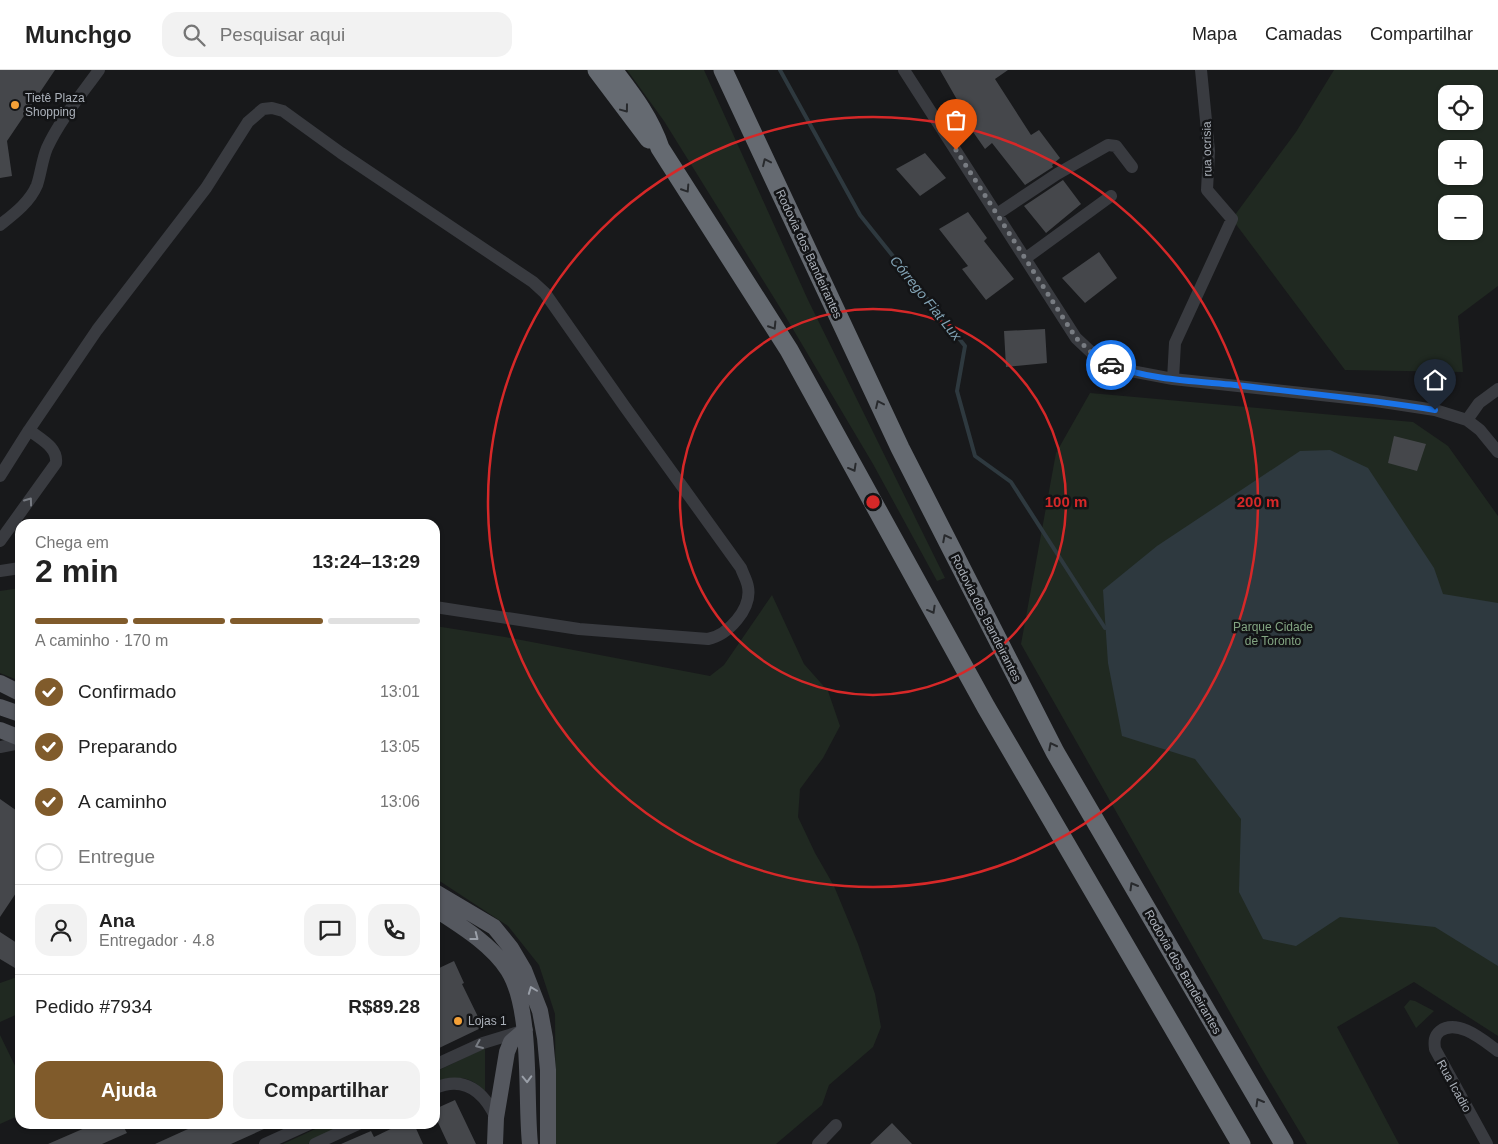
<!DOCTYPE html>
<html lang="pt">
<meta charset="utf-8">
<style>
body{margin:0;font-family:Helvetica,sans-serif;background:#f2f2f2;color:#222;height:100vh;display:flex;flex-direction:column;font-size:19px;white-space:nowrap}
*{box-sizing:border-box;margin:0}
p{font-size:16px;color:#767676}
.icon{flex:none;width:28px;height:28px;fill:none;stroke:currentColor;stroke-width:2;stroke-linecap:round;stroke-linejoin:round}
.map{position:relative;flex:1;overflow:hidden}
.drawer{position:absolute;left:15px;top:449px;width:425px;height:610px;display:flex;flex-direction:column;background:#fff;border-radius:15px;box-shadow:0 1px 4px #0004}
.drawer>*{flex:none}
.controls{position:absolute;left:1438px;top:15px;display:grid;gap:10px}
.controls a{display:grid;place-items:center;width:45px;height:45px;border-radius:10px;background:#fff;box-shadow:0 1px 4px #0004;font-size:25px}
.pin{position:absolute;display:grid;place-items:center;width:42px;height:42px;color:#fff;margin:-51px -21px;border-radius:50% 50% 50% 0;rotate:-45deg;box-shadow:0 0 5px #0007}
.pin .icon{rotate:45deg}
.courier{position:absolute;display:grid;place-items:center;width:50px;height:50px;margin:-25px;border:4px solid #1a73e8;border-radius:50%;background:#fff;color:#222;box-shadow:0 1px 6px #0007}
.headline em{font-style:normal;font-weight:700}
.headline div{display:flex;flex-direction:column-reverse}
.headline{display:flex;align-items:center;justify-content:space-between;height:85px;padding:0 20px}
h1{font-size:32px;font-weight:700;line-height:38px}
.bar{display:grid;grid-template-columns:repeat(4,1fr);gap:8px 5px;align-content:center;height:60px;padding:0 20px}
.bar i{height:6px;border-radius:4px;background:#e0e0e0}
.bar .selected{background:#805b2b}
.bar p{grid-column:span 4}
.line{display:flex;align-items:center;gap:12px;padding:0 20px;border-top:1px solid #e0e0e0}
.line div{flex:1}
.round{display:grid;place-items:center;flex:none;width:52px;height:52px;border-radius:15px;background:#f2f2f2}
ol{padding:0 20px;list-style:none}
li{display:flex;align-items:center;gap:15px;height:55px}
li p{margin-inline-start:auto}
li .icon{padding:5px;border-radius:50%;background:#805b2b;color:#fff;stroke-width:4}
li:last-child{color:#767676}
li i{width:28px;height:28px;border:2px solid #e0e0e0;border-radius:50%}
.button{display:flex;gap:10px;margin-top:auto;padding:10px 20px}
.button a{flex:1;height:58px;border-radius:15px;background:#805b2b;color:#fff;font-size:20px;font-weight:700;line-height:58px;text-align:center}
.button a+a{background:#f2f2f2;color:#222}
header{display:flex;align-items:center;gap:30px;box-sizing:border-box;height:70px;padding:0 25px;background:#fff;border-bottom:1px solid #e0e0e0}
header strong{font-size:24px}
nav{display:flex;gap:28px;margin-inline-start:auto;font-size:18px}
.search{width:350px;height:45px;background:#f2f2f2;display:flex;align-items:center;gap:12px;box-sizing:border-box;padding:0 18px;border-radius:15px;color:#767676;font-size:19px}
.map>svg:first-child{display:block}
</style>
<header>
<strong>Munchgo</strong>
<div class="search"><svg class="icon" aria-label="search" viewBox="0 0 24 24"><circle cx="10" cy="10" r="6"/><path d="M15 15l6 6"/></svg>Pesquisar aqui</div>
<nav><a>Mapa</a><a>Camadas</a><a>Compartilhar</a></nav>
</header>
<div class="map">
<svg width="1498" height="1074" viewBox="0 0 1498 1074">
<rect width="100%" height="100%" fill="#18191b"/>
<path fill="#202921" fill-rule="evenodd" d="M 627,0 L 704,0 L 808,230 L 945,508 L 937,511 L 873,394 L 784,244 L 664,51 Z
M 1334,0 L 1498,0 L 1498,216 L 1458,246 L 1463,302 L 1345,300 L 1232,149 L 1296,62 ZM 1446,24 L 1474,24 L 1474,51 L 1446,51 ZM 1446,79 L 1474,79 L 1474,106 L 1446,106 ZM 1446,134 L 1474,134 L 1474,161 L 1446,161 Z
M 1090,323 L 1413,352 L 1448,376 L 1498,446 L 1498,966 L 1414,912 L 1337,957 L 1399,1074 L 1307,1074 L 1261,997 L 1021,574 L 1056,383 Z
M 20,518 L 20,611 L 0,603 L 0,521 Z
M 772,525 L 804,594 L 828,621 L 840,656 L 823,688 L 800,719 L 798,747 L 815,783 L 834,816 L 858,874 L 875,924 L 881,957 L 873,977 L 829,1015 L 822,1035 L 776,1074 L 556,1074 L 555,944 L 539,895 L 508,856 L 435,808 L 435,556 L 505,567 L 710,606 L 724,595 Z
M 20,906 L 20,943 L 0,952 L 0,913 Z
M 1410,930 L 1415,931 L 1434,941 L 1416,958 L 1404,937 Z
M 0,965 L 20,1006 L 20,1045 L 0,1054 Z
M 485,978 L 485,1021 C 467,1004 457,1006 435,1014 L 435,1002 Z
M 326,1054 L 351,1054 L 308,1074 L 283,1074 Z"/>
<path fill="#2e393f" d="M 1330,380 L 1368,398 L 1434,498 L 1443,524 L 1498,533 L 1498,896 L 1435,857 L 1340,847 L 1296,876 L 1263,869 L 1239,822 L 1241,749 L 1195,689 L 1122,666 L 1108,593 L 1103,520 L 1157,476 L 1300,381 Z"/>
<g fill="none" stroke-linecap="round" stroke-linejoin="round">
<path stroke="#2e393f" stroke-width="4" d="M 780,0 L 860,145 L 965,276 L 957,321 L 975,386 L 1011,412 L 1105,558"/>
</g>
<path fill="#45474b" d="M 0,0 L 55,0 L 7,71 L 12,106 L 0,108 Z
M 940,0 L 1008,0 L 995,9 L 1031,65 L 1039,60 L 1060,88 L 1052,95 L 1053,97 L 1025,115 L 992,73 L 985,79 L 964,49 L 967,47 Z
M 925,83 L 946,108 L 920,126 L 896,99 Z
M 1063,110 L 1081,134 L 1046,163 L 1024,136 Z
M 968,142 L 987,168 L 984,171 L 1014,209 L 986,230 L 962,199 L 968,196 L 939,159 Z
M 1099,182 L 1117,208 L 1085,233 L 1062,208 Z
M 1045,259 L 1047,293 L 1006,297 L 1004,261 Z
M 1394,366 L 1426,374 L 1417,401 L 1388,393 Z
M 0,729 L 20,743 L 20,817 L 0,847 Z
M 0,862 L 20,875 L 20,890 L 15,898 L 0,889 Z
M 454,891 L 464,913 L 462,914 L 483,957 L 435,980 L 435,900 Z
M 455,1030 L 476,1074 L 448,1074 L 435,1046 L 435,1039 Z
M 892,1053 L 912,1074 L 870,1074 Z
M 94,1054 L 122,1054 L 127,1063 L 102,1074 L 48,1074 Z
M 199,1054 L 275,1054 L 231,1074 L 155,1074 Z
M 401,1054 L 414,1054 L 423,1074 L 341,1074 L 371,1061 L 374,1067 Z"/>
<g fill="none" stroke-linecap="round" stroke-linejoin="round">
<path stroke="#393b40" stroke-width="12" d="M 904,0 L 1076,268 L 1092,283 L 1112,295 L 1131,301 L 1173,309 L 1376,331 L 1435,340 L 1467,350 L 1480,360 L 1498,382
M 997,144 L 1057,104 L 1108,75 L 1116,76 L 1132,97
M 0,155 C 14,144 30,132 37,115 C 41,103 42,90 47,78 C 60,50 81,25 99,0
M 1026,188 L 1111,126
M 1173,309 L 1175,273 L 1232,149 L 1207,120 L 1209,81 L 1201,0
M 1467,350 L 1479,333 L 1498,319
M 0,406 L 29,360 L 97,260 L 206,118 L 248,52 L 263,39 L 272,38 L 283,41 L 341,83 L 533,212 L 545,223 L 625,337 L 741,498 C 743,504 747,510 748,517 C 752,539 728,565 708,569 L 579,559 L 435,537
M 0,471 L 56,393 C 58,377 40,369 29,360
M 0,501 L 20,498
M 0,677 L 20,673
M 435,995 L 483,973 L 522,961
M 435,1018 C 465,1005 484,1022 496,1048
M 265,1074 L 309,1054
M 315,1074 L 358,1054
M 818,1074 L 836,1055
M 1487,1074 L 1435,979 C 1434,972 1434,966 1440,961 C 1458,948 1484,971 1498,981"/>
<path stroke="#55585f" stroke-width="16" d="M 0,613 L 20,623
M 0,637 L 20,644
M 0,660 L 20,668
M 435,822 L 494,857 L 511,878 L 524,900 L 540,941 L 545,968 L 548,1000 L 548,1074
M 435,839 C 461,856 491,874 508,900 C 533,940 525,1026 530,1074
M 495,1074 L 496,1048 L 507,982 L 511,972 L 525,960"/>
<path stroke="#656a71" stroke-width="19" d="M 597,0 L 649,69
M 613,0 C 632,25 650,48 660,78 L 789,280 L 986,637 L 1241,1074
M 723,0 L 900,378 L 1055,682 L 1284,1074"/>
</g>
<defs><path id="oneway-chevron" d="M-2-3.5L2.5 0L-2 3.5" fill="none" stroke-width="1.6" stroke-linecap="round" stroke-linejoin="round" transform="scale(1.25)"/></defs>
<g stroke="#282a2d">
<use href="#oneway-chevron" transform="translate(625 39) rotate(53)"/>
<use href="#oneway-chevron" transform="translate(766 92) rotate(-115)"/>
<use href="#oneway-chevron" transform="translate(686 119) rotate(57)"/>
<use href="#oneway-chevron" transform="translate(773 256) rotate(58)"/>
<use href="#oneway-chevron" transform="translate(879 334) rotate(-115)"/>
<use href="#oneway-chevron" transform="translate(853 398) rotate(61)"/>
<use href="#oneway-chevron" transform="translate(946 468) rotate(-117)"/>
<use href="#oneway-chevron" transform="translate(932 540) rotate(61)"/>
<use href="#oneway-chevron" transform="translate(1052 676) rotate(-117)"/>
<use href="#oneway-chevron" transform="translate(1133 816) rotate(-120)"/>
<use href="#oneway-chevron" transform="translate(1259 1032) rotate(-120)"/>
</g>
<g stroke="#787c83">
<use href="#oneway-chevron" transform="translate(29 431) rotate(-54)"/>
<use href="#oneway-chevron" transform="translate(479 975) rotate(157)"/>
</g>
<g stroke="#9a9fa8">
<use href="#oneway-chevron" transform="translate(475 867) rotate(38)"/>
<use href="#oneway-chevron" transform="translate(532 920) rotate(-111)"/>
<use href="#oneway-chevron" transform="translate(527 1009) rotate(88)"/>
</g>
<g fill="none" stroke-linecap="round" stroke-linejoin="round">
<path stroke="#787c82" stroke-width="5" stroke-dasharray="0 9" d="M 956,80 L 1076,268 L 1092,283 L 1111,295"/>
<path stroke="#1a73e8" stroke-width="6" d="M 1111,295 C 1150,310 1194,311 1235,315 C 1302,323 1368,329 1435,340"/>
</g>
<g fill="none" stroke="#d62828" stroke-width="2.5">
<circle cx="873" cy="432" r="193"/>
<circle cx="873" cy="432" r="385"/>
</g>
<g fill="#f4a037" stroke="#131416" stroke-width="2">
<circle cx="15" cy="35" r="5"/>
<circle cx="458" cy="951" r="5"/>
</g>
<g text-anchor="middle" stroke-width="5" stroke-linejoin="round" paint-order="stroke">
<g font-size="12" fill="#abb1ba" stroke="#131416" text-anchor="start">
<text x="25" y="32">Tietê Plaza<tspan x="25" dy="14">Shopping</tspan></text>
<text x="468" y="955">Lojas 1</text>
</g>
<g font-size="12" fill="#abb1ba" stroke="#131416">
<text transform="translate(1207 79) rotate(-91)" y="4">rua ocrisia</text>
<text transform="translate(809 184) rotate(65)" y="4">Rodovia dos Bandeirantes</text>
<text transform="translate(986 548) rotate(63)" y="4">Rodovia dos Bandeirantes</text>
<text transform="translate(1183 902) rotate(60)" y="4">Rodovia dos Bandeirantes</text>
<text transform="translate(1454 1016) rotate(61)" y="4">Rua Icadio</text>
</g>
<g font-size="12" fill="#83a582" stroke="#131416">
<text x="1273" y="561">Parque Cidade<tspan x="1273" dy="14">de Toronto</tspan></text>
</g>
<g font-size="14" font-style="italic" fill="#82a3b5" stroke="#131416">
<text transform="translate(926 228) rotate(51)" y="5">Córrego Fiat Lux</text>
</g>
</g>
<circle cx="873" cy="432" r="8" fill="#d62828" stroke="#131416" stroke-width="2.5"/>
<g font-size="15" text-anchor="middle" font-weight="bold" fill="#d62828" stroke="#131416" stroke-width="5" stroke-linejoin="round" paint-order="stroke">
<text x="1066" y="437">100 m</text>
<text x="1258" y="437">200 m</text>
</g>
</svg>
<div class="controls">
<a><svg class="icon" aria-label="locate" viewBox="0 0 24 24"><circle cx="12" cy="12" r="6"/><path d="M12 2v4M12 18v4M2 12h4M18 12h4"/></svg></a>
<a>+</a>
<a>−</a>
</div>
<div class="pin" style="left:956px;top:80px;background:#ea580c"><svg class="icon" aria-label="bag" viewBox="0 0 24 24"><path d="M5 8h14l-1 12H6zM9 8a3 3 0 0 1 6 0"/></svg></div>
<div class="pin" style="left:1435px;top:340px;background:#1f2937"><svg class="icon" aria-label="home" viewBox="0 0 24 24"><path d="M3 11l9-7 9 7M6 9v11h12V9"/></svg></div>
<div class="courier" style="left:1111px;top:295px"><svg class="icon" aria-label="car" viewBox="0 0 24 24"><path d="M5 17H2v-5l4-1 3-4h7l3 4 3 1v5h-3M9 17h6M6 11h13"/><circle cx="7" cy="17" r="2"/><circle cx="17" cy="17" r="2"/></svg></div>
<section class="drawer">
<div class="headline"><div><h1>2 min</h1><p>Chega em</p></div><em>13:24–13:29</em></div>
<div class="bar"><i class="selected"></i><i class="selected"></i><i class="selected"></i><i></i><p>A caminho · 170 m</p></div>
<ol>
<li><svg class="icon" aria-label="check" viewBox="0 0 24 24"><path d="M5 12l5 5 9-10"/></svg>Confirmado<p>13:01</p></li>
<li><svg class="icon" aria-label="check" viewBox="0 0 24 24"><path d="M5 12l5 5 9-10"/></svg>Preparando<p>13:05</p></li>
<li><svg class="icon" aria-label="check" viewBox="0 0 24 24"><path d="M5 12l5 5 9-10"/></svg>A caminho<p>13:06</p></li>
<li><i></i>Entregue</li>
</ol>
<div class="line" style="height:90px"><a class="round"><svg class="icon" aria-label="person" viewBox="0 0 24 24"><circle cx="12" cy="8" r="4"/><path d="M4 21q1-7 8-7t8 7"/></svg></a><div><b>Ana</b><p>Entregador · 4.8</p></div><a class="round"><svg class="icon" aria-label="chat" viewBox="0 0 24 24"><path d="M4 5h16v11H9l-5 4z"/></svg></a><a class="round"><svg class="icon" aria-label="phone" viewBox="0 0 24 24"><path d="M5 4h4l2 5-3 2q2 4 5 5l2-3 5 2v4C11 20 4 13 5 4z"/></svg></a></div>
<div class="line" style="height:65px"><div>Pedido #7934</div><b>R$89.28</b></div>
<div class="button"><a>Ajuda</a><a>Compartilhar</a></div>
</section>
</div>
